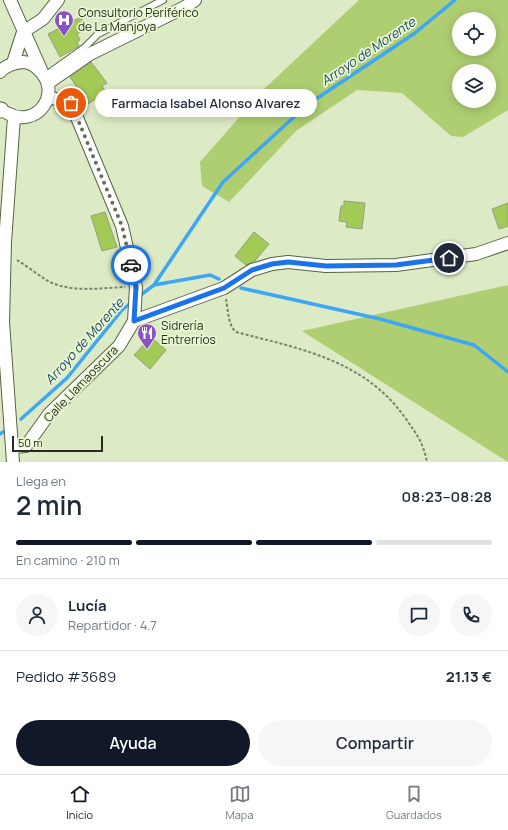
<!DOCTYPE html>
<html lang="es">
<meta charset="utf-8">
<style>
body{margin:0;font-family:Manrope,sans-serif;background:#f6f6f7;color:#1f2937;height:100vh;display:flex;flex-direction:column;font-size:15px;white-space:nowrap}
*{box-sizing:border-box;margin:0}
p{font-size:13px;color:#747a83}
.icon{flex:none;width:22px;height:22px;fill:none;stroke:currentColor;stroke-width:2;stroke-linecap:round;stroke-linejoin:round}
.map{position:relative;height:462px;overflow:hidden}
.side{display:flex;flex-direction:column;background:#fff;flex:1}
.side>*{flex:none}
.fabs{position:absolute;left:452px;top:12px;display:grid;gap:8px}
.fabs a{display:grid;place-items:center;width:44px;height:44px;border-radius:50%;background:#fff;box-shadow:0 2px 10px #0003;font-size:20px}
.scale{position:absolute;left:12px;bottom:10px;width:91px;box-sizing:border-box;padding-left:4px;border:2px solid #272c1e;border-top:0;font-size:11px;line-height:14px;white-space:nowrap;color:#272c1e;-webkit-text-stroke:3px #e9f8d3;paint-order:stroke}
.pin{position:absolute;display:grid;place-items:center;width:34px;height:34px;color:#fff;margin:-17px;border:2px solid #fff;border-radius:50%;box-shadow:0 1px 4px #0007}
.courier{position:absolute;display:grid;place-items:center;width:40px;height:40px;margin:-20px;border:3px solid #1a73e8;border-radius:50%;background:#fff;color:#222;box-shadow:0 1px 5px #0007}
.bubble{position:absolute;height:28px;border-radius:14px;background:#fff;box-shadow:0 2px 10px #0003;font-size:13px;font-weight:600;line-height:28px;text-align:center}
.head em{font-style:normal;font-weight:600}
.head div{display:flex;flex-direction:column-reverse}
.head{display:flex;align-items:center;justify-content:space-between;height:68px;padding:0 16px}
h1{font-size:26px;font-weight:600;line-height:30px}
.bar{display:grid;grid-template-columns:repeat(4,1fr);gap:6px 4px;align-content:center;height:48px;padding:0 16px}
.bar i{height:5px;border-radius:3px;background:#e0e1e3}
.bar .on{background:#111827}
.bar p{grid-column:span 4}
.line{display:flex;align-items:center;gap:10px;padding:0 16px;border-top:1px solid #e0e1e3}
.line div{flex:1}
.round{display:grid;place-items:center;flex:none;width:42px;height:42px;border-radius:21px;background:#f6f6f7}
.button{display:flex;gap:8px;margin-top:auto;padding:8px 16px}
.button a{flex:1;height:46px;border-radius:24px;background:#111827;color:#fff;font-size:16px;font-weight:600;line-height:46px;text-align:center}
.button a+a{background:#f6f6f7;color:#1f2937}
.tabs{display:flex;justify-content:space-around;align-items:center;height:56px;border-top:1px solid #e0e1e3;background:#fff;font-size:11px;color:#747a83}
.tabs a{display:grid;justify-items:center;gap:2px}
.tabs .on{color:#111827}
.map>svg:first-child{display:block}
</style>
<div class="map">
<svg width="508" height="462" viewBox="0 0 508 462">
<rect width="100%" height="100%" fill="#dceac6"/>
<path fill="#aece71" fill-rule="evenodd" d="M 359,0 L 508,0 L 508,110 L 463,137 L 451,136 L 402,93 L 357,90 L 296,131 L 229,202 L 202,186 L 200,162 L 264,89 ZM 459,19 L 489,19 L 489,49 L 459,49 ZM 459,71 L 489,71 L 489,101 L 459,101 Z
M 508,285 L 508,462 L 302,331 Z"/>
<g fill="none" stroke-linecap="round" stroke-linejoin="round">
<path stroke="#3da7f5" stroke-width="3.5" d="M 154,285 L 210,275 L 219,279
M 241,288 L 380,319 L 474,345 L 508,372
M 138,297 L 154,285 L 223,182 L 307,105 L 415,33 L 455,0
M 21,419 L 67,378 L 122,310 L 132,302
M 0,434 L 3,432"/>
</g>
<path fill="#a3c956" stroke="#929f7d" d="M 81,17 L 87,29 L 77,34 L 80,40 L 77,42 L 79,46 L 60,57 L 48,34 Z
M 91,62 L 107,83 L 102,86 L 106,92 L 88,104 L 70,77 Z
M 344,201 L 365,203 L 362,229 L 346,227 L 347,222 L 339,221 L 341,206 L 344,206 Z
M 508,203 L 508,226 L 499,229 L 492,209 Z
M 105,212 L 117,247 L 102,251 L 91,216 Z
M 254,232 L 269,244 L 255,261 L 246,265 L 235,256 Z
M 151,337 L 166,350 L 150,369 L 134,355 Z"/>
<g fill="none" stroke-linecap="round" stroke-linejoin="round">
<g stroke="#576344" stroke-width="8">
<path id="service" d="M 45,76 L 84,48 L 98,34 L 163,0"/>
</g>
<g stroke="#576344" stroke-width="14">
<path id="minor" d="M 10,0 L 42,72
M 23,32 L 43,19 L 58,0
M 13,63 L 23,32
M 0,72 C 6,65 13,63 22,62 C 28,62 34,65 38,69 C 64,92 37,130 7,113
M 48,83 L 90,54 L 185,7 L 195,0
M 134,321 L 224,288 L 252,270 L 272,264 L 288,262 L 326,266 L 396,265 L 476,254 L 508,243
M 13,447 L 26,446 L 49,414 L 119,346 L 134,321 L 136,287 L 122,226 L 71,103 L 48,97
M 13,462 L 3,322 L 5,242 L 14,117"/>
</g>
<g stroke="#576344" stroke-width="17">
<path id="tertiary" d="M 0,110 L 1,110"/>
</g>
<path stroke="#79826a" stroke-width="2" stroke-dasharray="3 2" stroke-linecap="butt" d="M 17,260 C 27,266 38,275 48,281 C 71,293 100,288 125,287
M 226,299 C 228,309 228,326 236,332 C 301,349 365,360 406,419 C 417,435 423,442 427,462"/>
<use href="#service" stroke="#fff" stroke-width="6"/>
<use href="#minor" stroke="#fff" stroke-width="12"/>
<use href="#tertiary" stroke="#fff" stroke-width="15"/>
</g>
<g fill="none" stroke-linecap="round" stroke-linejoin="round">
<path stroke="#666e59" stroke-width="4" stroke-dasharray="0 7.2" d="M 71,103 L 122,226 L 131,265"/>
<path stroke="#1a73e8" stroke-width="5" d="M 131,265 L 136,287 L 134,321 L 224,288 L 252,270 L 272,264 L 288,262 L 326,266 L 396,265 L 449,258"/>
</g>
<defs>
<g id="hospital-pin" transform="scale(1)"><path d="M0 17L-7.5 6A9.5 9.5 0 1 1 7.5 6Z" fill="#8d51c7" stroke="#e9f8d3"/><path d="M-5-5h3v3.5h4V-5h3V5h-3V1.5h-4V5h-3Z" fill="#fff"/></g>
<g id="restaurant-pin" transform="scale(1)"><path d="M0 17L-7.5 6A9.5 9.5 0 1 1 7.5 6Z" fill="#8d51c7" stroke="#e9f8d3"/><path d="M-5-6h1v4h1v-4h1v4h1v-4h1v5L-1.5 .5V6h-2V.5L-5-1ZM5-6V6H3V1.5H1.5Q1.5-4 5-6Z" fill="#fff"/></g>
</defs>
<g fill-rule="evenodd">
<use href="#hospital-pin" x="64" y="20"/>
<use href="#restaurant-pin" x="147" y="333"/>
</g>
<g text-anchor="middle" stroke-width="3.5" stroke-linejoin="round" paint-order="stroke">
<g font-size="12" fill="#272c1e" stroke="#e9f8d3" text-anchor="start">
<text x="78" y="17">Consultorio Períférico<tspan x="78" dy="14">de La Manjoya</tspan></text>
<text x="161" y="330">Sidrería<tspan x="161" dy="14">Entrerríos</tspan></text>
</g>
<g font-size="12" fill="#272c1e" stroke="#e9f8d3">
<text transform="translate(81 384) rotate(-46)" y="4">Calle Llamaoscura</text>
</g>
<g font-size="13" font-style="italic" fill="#1c4565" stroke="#e9f8d3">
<text transform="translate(368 51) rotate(-34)" y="5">Arroyo de Morente</text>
<text transform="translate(84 341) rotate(-48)" y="5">Arroyo de Morente</text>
</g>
</g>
</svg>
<div class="fabs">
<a><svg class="icon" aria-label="locate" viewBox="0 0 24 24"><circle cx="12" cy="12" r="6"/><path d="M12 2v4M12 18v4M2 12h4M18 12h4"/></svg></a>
<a><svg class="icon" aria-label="layers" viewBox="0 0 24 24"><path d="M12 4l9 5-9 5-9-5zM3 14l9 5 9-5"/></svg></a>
</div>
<div class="scale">50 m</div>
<div class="pin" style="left:71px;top:103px;background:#ea580c"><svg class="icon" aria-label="bag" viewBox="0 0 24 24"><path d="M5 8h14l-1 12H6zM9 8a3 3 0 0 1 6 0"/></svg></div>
<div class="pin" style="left:449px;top:258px;background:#1f2937"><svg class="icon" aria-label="home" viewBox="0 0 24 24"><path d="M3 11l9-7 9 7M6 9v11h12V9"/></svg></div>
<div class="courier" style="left:131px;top:265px"><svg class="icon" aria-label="car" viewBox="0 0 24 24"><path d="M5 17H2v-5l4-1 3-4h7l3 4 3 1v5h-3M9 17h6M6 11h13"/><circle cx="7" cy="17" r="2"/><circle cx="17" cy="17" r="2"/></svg></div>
<div class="bubble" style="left:95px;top:89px;width:222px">Farmacia Isabel Alonso Alvarez</div>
</div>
<section class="side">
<div class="head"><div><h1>2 min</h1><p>Llega en</p></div><em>08:23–08:28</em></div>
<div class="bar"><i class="on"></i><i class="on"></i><i class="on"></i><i></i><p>En camino · 210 m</p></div>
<div class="line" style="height:72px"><a class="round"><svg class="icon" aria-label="person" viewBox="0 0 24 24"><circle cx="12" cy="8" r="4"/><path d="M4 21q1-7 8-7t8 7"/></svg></a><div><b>Lucía</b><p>Repartidor · 4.7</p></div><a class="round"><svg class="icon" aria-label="chat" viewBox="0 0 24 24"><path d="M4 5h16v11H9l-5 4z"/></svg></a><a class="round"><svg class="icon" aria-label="phone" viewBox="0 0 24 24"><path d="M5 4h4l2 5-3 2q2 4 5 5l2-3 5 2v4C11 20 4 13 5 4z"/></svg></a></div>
<div class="line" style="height:52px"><div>Pedido #3689</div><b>21.13 €</b></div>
<div class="button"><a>Ayuda</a><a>Compartir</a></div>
</section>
<nav class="tabs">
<a class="on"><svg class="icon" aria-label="home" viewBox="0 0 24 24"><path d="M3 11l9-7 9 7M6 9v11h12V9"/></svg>Inicio</a>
<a><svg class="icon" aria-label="map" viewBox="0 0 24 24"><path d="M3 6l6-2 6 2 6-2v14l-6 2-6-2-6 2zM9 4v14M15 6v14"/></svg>Mapa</a>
<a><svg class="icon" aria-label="saved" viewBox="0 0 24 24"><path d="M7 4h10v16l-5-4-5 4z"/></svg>Guardados</a>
</nav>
